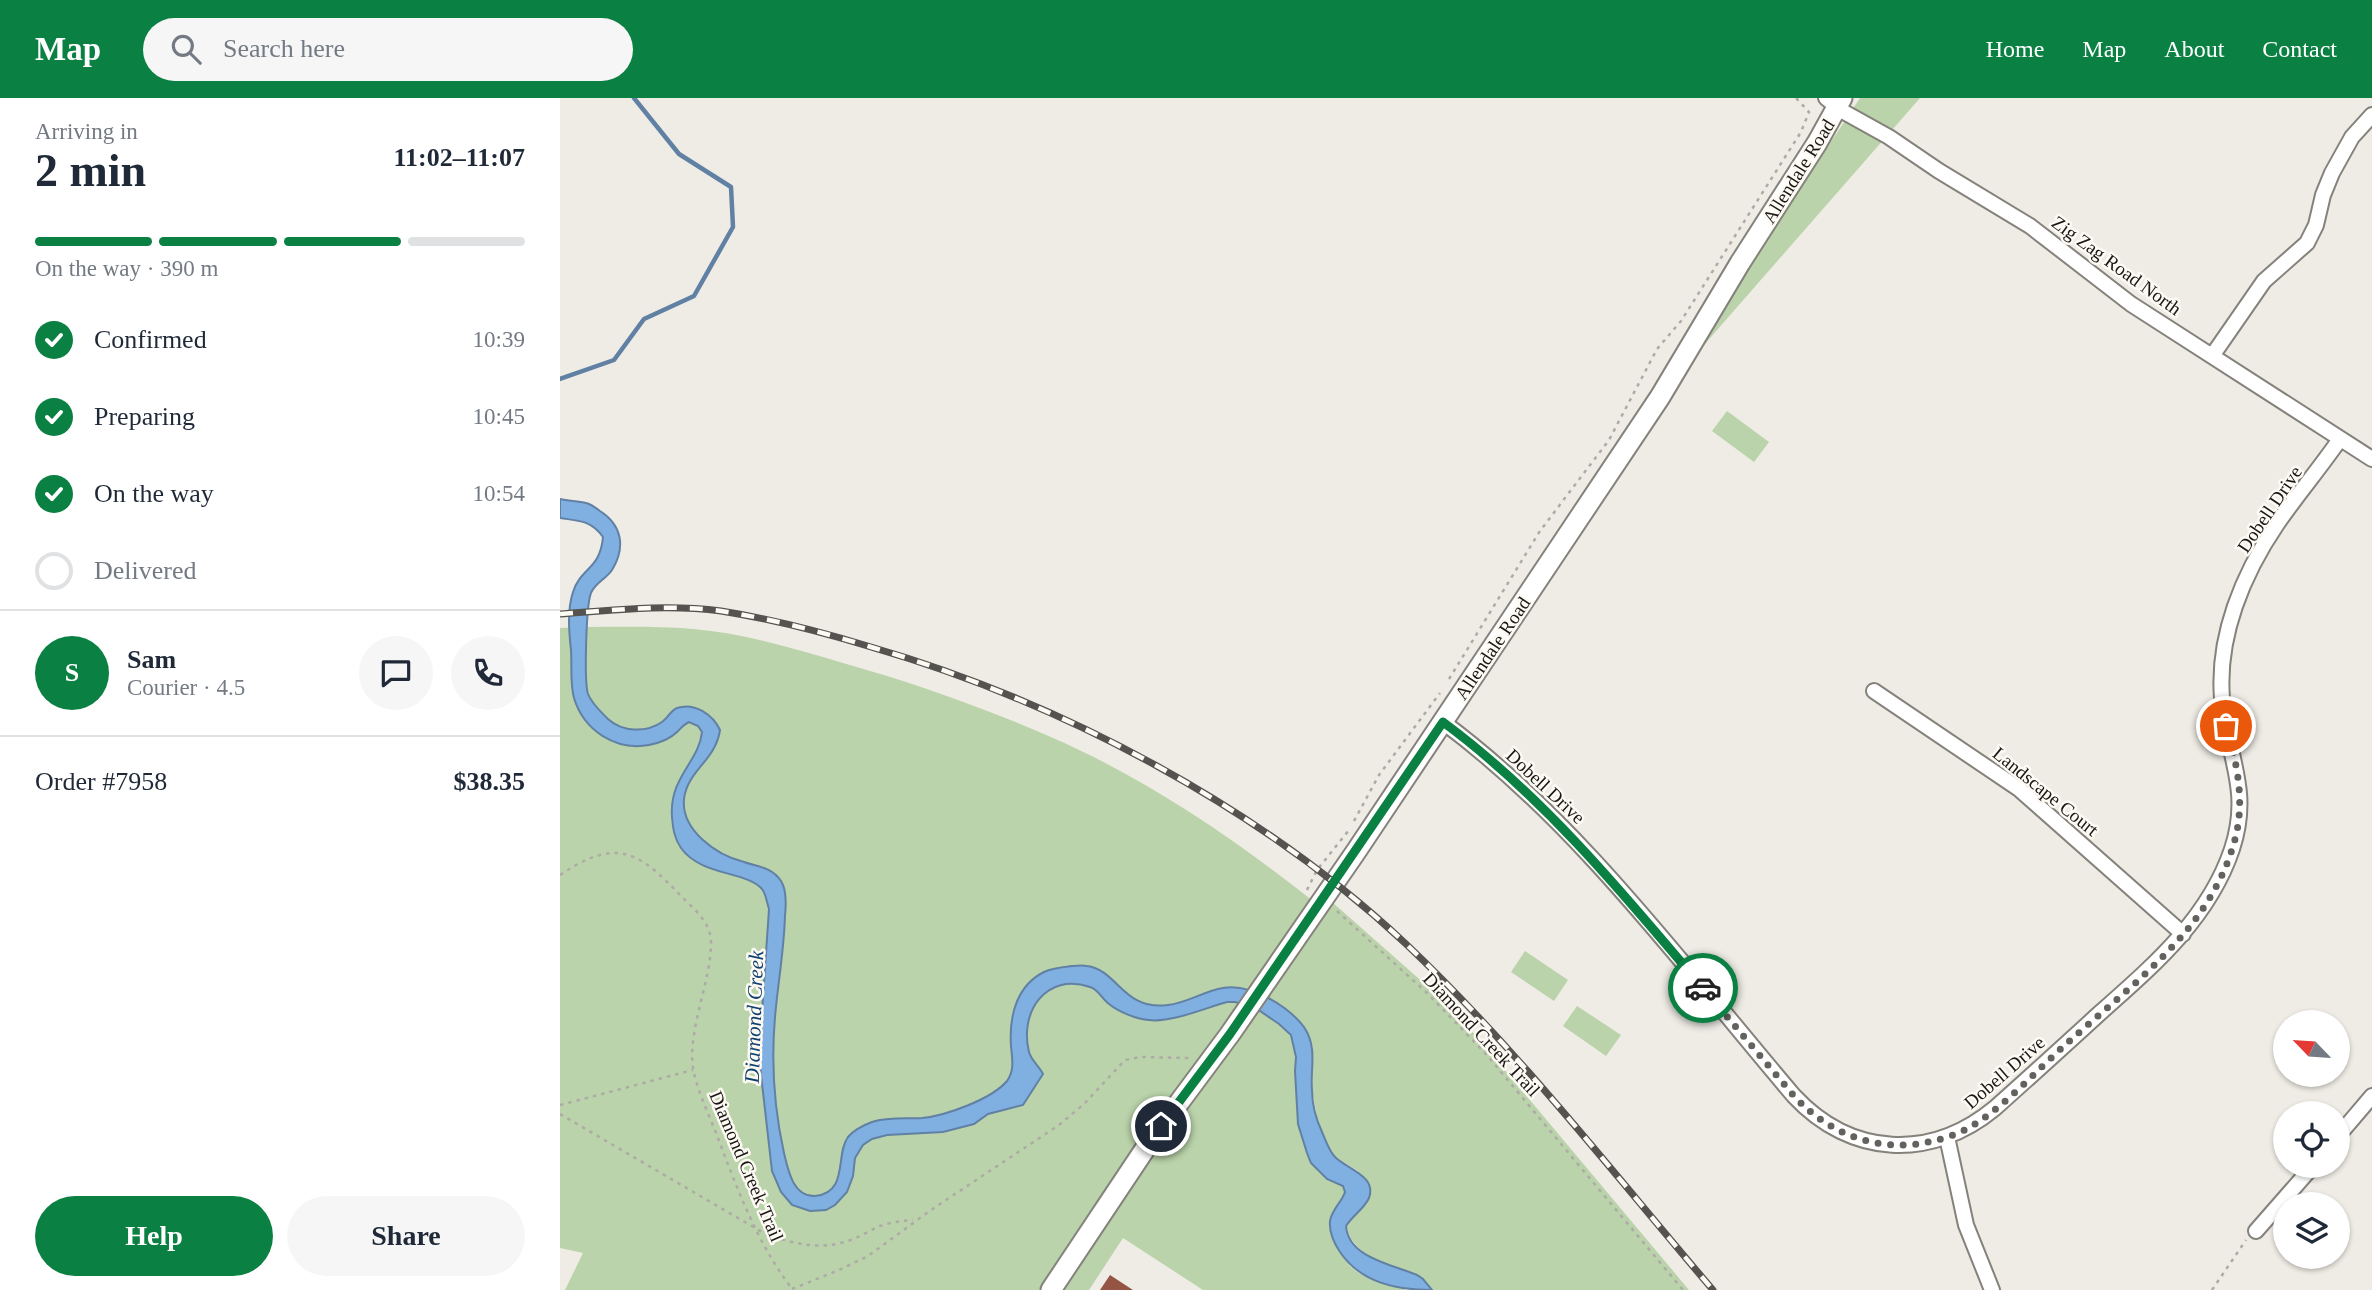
<!DOCTYPE html>
<meta charset="utf-8">
<style>
body{margin:0;font-family:"Times New Roman",serif;background:#f6f6f7;color:#1f2937;height:100vh;display:flex;flex-direction:column;font-size:26px;white-space:nowrap}
*{box-sizing:border-box;margin:0}
p{font-size:23px;color:#747a83}
.icon{flex:none;width:38px;height:38px;fill:none;stroke:currentColor;stroke-width:2;stroke-linecap:round;stroke-linejoin:round}
.map{position:relative;flex:1;overflow:hidden}
.drawer{display:flex;flex-direction:column;background:#fff;width:560px}
.drawer>*{flex:none}
.needle{width:46px;rotate:295deg}
.fabs{position:absolute;left:1713px;top:912px;display:grid;gap:14px}
.fabs a{display:grid;place-items:center;width:77px;height:77px;border-radius:50%;background:#fff;box-shadow:0 2px 5px #0004;font-size:35px}
.pin{position:absolute;display:grid;place-items:center;width:60px;height:60px;color:#fff;margin:-30px;border:4px solid #fff;border-radius:50%;box-shadow:0 2px 7px #0007}
.courier{position:absolute;display:grid;place-items:center;width:70px;height:70px;margin:-35px;border:5px solid #0b8043;border-radius:50%;background:#fff;color:#222;box-shadow:0 2px 9px #0007}
.head em{font-style:normal;font-weight:600}
.head div{display:flex;flex-direction:column-reverse}
.head{display:flex;align-items:center;justify-content:space-between;height:119px;padding:0 35px}
h1{font-size:46px;font-weight:600;line-height:52px}
.bar{display:grid;grid-template-columns:repeat(4,1fr);gap:10px 7px;align-content:center;height:84px;padding:0 35px}
.bar i{height:9px;border-radius:5px;background:#e0e1e3}
.bar .selected{background:#0b8043}
.bar p{grid-column:span 4}
.line{display:flex;align-items:center;gap:18px;padding:0 35px;border-top:2px solid #e0e1e3}
.line div{flex:1}
.round{display:grid;place-items:center;flex:none;width:74px;height:74px;border-radius:37px;background:#f6f6f7}
ol{padding:0 35px;list-style:none}
li{display:flex;align-items:center;gap:21px;height:77px}
li p{margin-inline-start:auto}
li .icon{padding:7px;border-radius:50%;background:#0b8043;color:#fff;stroke-width:4}
li:last-child{color:#747a83}
li i{width:38px;height:38px;border:4px solid #e0e1e3;border-radius:50%}
.action{display:flex;gap:14px;margin-top:auto;padding:14px 35px}
.action a{flex:1;height:80px;border-radius:42px;background:#0b8043;color:#fff;font-size:28px;font-weight:600;line-height:80px;text-align:center}
.action a+a{background:#f6f6f7;color:#1f2937}
header{display:flex;align-items:center;gap:42px;box-sizing:border-box;height:98px;padding:0 35px;background:#0b8043;color:#fff}
header strong{font-size:33px}
nav{display:flex;gap:38px;margin-inline-start:auto;font-size:24px}
.search{width:490px;height:63px;background:#f6f6f7;display:flex;align-items:center;gap:18px;box-sizing:border-box;padding:0 24px;border-radius:38px;color:#747a83;font-size:26px}
main{display:flex;flex:1;min-height:0}
.map>svg:first-child{display:block}
</style>
<header>
<strong>Map</strong>
<div class="search"><svg class="icon" aria-label="search" viewBox="0 0 24 24"><circle cx="10" cy="10" r="6"/><path d="M15 15l6 6"/></svg>Search here</div>
<nav><a>Home</a><a>Map</a><a>About</a><a>Contact</a></nav>
</header>
<main>
<section class="drawer">
<div class="head"><div><h1>2 min</h1><p>Arriving in</p></div><em>11:02–11:07</em></div>
<div class="bar"><i class="selected"></i><i class="selected"></i><i class="selected"></i><i></i><p>On the way · 390 m</p></div>
<ol>
<li><svg class="icon" aria-label="check" viewBox="0 0 24 24"><path d="M5 12l5 5 9-10"/></svg>Confirmed<p>10:39</p></li>
<li><svg class="icon" aria-label="check" viewBox="0 0 24 24"><path d="M5 12l5 5 9-10"/></svg>Preparing<p>10:45</p></li>
<li><svg class="icon" aria-label="check" viewBox="0 0 24 24"><path d="M5 12l5 5 9-10"/></svg>On the way<p>10:54</p></li>
<li><i></i>Delivered</li>
</ol>
<div class="line" style="height:126px"><b class="round" style="background:#0b8043;color:#fff">S</b><div><b>Sam</b><p>Courier · 4.5</p></div><a class="round"><svg class="icon" aria-label="chat" viewBox="0 0 24 24"><path d="M4 5h16v11H9l-5 4z"/></svg></a><a class="round"><svg class="icon" aria-label="phone" viewBox="0 0 24 24"><path d="M5 4h4l2 5-3 2q2 4 5 5l2-3 5 2v4C11 20 4 13 5 4z"/></svg></a></div>
<div class="line" style="height:91px"><div>Order #7958</div><b>$38.35</b></div>
<div class="action"><a>Help</a><a>Share</a></div>
</section>
<div class="map">
<svg width="1812" height="1192" viewBox="0 0 1812 1192">
<rect width="100%" height="100%" fill="#efece5"/>
<path fill="#bad3aa" d="M 1300,0 L 1360,0 L 1109,287 Z
M 1167,313 L 1209,344 L 1194,364 L 1152,333 Z
M 26,529 C 62,529 98,528 133,531 C 184,535 234,551 283,565 C 354,585 425,610 493,640 C 585,680 675,741 753,803 L 577,1049 L 481,1192 L 5,1192 L 23,1155 L 0,1150 L 0,530 Z
M 772,804 L 883,902 L 918,940 L 1129,1192 L 872,1192 C 856,1165 817,1172 796,1147 C 791,1141 787,1136 786,1128 L 807,1104 L 798,1073 L 772,1057 L 759,1028 L 752,993 L 753,949 L 720,906 L 701,897 Z
M 965,853 L 1008,882 L 994,903 L 951,874 Z
M 1017,908 L 1061,937 L 1046,958 L 1003,928 Z
M 697,911 C 708,917 725,927 731,938 C 738,950 734,963 735,976 C 738,1017 737,1072 783,1088 L 785,1094 L 784,1099 L 778,1105 L 775,1145 L 790,1168 L 800,1176 L 846,1192 L 643,1192 L 563,1140 L 529,1192 L 501,1192 L 557,1103 Z"/>
<path fill="#80afe2" stroke="#6181a4" stroke-width="2" d="M 0,401 C 9,403 18,403 26,405 C 31,406 36,410 40,413 C 62,427 66,449 52,472 C 46,481 35,485 31,495 C 26,508 24,583 28,596 C 32,606 41,614 48,621 C 62,634 86,635 102,624 C 108,620 111,612 117,610 C 135,604 153,617 160,632 C 156,662 127,673 124,701 C 121,732 156,757 184,764 C 198,769 212,769 221,783 C 227,792 226,808 225,818 C 224,852 218,885 215,919 C 211,965 214,1010 224,1055 C 228,1072 233,1099 255,1098 C 289,1095 275,1056 288,1039 C 293,1033 304,1027 312,1024 C 328,1019 345,1021 362,1020 C 385,1018 432,1001 447,983 C 455,972 452,960 451,948 C 449,919 456,888 484,874 C 492,870 503,869 512,868 C 517,868 522,867 527,868 C 558,872 563,913 608,907 C 627,905 644,893 663,890 C 691,885 728,908 744,929 C 758,950 750,970 752,992 C 752,1007 756,1021 762,1034 C 766,1043 769,1053 775,1059 C 787,1071 817,1078 809,1100 C 804,1111 792,1118 786,1128 C 788,1160 834,1167 857,1177 L 863,1181 L 872,1192 C 837,1192 801,1185 780,1154 C 774,1145 769,1134 770,1123 C 772,1111 782,1104 785,1094 L 783,1088 L 767,1081 L 751,1065 L 747,1055 L 738,1026 L 735,973 L 736,959 L 731,937 L 719,926 L 697,911 L 675,904 L 667,904 C 645,910 611,925 589,922 C 576,921 559,914 549,906 C 542,901 538,891 530,889 C 486,874 459,914 469,954 C 471,962 479,968 483,976 L 463,1007 L 428,1016 L 414,1026 L 383,1034 L 327,1037 L 312,1041 L 303,1047 L 295,1060 L 293,1078 L 287,1094 L 275,1107 L 266,1112 L 250,1113 L 232,1107 L 221,1094 L 212,1073 L 199,959 L 209,811 C 207,805 206,796 202,791 C 186,773 141,778 121,750 C 114,740 113,730 112,719 C 109,679 139,664 142,634 L 138,628 L 129,624 C 123,627 122,629 117,634 C 110,641 99,645 89,647 C 56,653 24,633 14,600 C 10,586 12,568 11,552 C 9,534 7,512 13,494 C 21,469 40,472 43,439 C 31,422 19,423 0,420 Z"/>
<g fill="none" stroke-linecap="round" stroke-linejoin="round">
<path stroke="#6181a4" stroke-width="4.5" d="M 0,281 L 54,262 L 84,221 L 134,198 L 173,129 L 171,89 L 119,56 L 74,0"/>
</g>
<path fill="#955545" d="M 550,1177 L 573,1192 L 540,1192 Z"/>
<g fill="none" stroke-linecap="round" stroke-linejoin="round">
<g stroke="#85827c" stroke-width="18">
<path id="minor" d="M 1266,0 L 1284,14 L 1329,39 L 1379,73 L 1470,128 L 1571,206 L 1812,361
M 1652,258 L 1704,183 L 1747,145 L 1756,127 L 1763,97 L 1772,75 L 1792,39 L 1812,17
M 1314,593 L 1459,691 L 1623,836
M 883,624 C 1019,725 1124,869 1234,998 C 1291,1059 1371,1063 1435,1010 C 1471,978 1506,946 1541,914 C 1594,867 1649,820 1672,751 C 1692,691 1666,656 1662,600 C 1657,538 1683,476 1717,426 C 1737,397 1760,370 1780,341
M 1778,1038 L 1812,998
M 1387,1039 L 1406,1127 L 1432,1192
M 1696,1133 L 1753,1068"/>
</g>
<g stroke="#85827c" stroke-width="23">
<path id="tertiary" d="M 491,1192 L 589,1045 L 670,936 L 795,755 L 1100,299 L 1180,165 L 1257,45 L 1282,0"/>
</g>
<path stroke="#aeaba6" stroke-width="2.5" stroke-dasharray="3.5 5" stroke-linecap="butt" d="M 889,581 L 980,433 L 1049,342 L 1097,251 L 1121,223 L 1241,34 L 1249,14 L 1236,0
M 794,723 L 819,677 L 880,595
M 0,777 C 58,738 79,754 123,800 C 135,812 150,824 151,843 C 152,883 125,936 134,975 C 139,997 150,1019 158,1040 C 178,1093 198,1147 233,1192
M 747,792 L 757,772 L 789,732
M 777,813 L 867,895 L 926,956 L 1123,1192
M 0,1007 L 133,972
M 0,1016 L 207,1137 C 232,1145 259,1152 284,1144 C 297,1141 308,1133 320,1128 C 331,1124 341,1123 353,1122
M 232,1191 L 279,1172 L 308,1158 L 371,1112 L 499,1027 L 524,1006 L 565,962 L 580,959 L 630,960
M 1652,1192 L 1686,1142"/>
<use href="#minor" stroke="#fff" stroke-width="14"/>
<use href="#tertiary" stroke="#fff" stroke-width="19"/>
<g stroke="#55534f" stroke-width="7">
<path id="rail" d="M 0,516 C 54,512 107,506 161,513 C 212,521 262,534 311,549 C 501,604 701,710 846,846 C 958,952 1053,1075 1153,1192"/>
</g>
<use href="#rail" stroke="#fdf9f3" stroke-width="4.5" stroke-dasharray="13" stroke-linecap="butt"/>
</g>
<g fill="none" stroke-linecap="round" stroke-linejoin="round">
<path stroke="#64625e" stroke-width="7" stroke-dasharray="0 12.6" d="M 1143,890 L 1234,998 C 1270,1037 1320,1056 1373,1043 C 1386,1040 1400,1035 1412,1028 C 1446,1007 1475,974 1504,948 C 1547,909 1595,872 1631,827 C 1649,804 1665,776 1673,748 C 1686,708 1678,668 1666,628"/>
<path stroke="#0b8043" stroke-width="9" d="M 601,1028 L 670,936 L 883,624 C 983,698 1063,795 1143,890"/>
</g>
<g text-anchor="middle" stroke-width="5" stroke-linejoin="round" paint-order="stroke">
<g font-size="19" fill="#191715" stroke="#fdf9f3">
<text transform="translate(1238 73) rotate(-58)" y="7">Allendale Road</text>
<text transform="translate(1557 167) rotate(36)" y="7">Zig Zag Road North</text>
<text transform="translate(1709 411) rotate(-56)" y="7">Dobell Drive</text>
<text transform="translate(932 550) rotate(-56)" y="7">Allendale Road</text>
<text transform="translate(986 688) rotate(43)" y="7">Dobell Drive</text>
<text transform="translate(1486 693) rotate(39)" y="7">Landscape Court</text>
<text transform="translate(922 936) rotate(47)" y="7">Diamond Creek Trail</text>
<text transform="translate(1444 974) rotate(-41)" y="7">Dobell Drive</text>
<text transform="translate(187 1068) rotate(67)" y="7">Diamond Creek Trail</text>
</g>
<g font-size="21" font-style="italic" fill="#0f406f" stroke="#fdf9f3">
<text transform="translate(194 919) rotate(-88)" y="7">Diamond Creek</text>
</g>
</g>
</svg>
<div class="fabs">
<a><svg class="needle" viewBox="-14 -14 28 28"><path d="M0-13l5 13h-10z" fill="#e53935"/><path d="M0 13l5-13h-10z" fill="#747a83"/></svg></a>
<a><svg class="icon" aria-label="locate" viewBox="0 0 24 24"><circle cx="12" cy="12" r="6"/><path d="M12 2v4M12 18v4M2 12h4M18 12h4"/></svg></a>
<a><svg class="icon" aria-label="layers" viewBox="0 0 24 24"><path d="M12 4l9 5-9 5-9-5zM3 14l9 5 9-5"/></svg></a>
</div>
<div class="pin" style="left:1666px;top:628px;background:#ea580c"><svg class="icon" aria-label="bag" viewBox="0 0 24 24"><path d="M5 8h14l-1 12H6zM9 8a3 3 0 0 1 6 0"/></svg></div>
<div class="pin" style="left:601px;top:1028px;background:#1f2937"><svg class="icon" aria-label="home" viewBox="0 0 24 24"><path d="M3 11l9-7 9 7M6 9v11h12V9"/></svg></div>
<div class="courier" style="left:1143px;top:890px"><svg class="icon" aria-label="car" viewBox="0 0 24 24"><path d="M5 17H2v-5l4-1 3-4h7l3 4 3 1v5h-3M9 17h6M6 11h13"/><circle cx="7" cy="17" r="2"/><circle cx="17" cy="17" r="2"/></svg></div>
</div>
</main>
